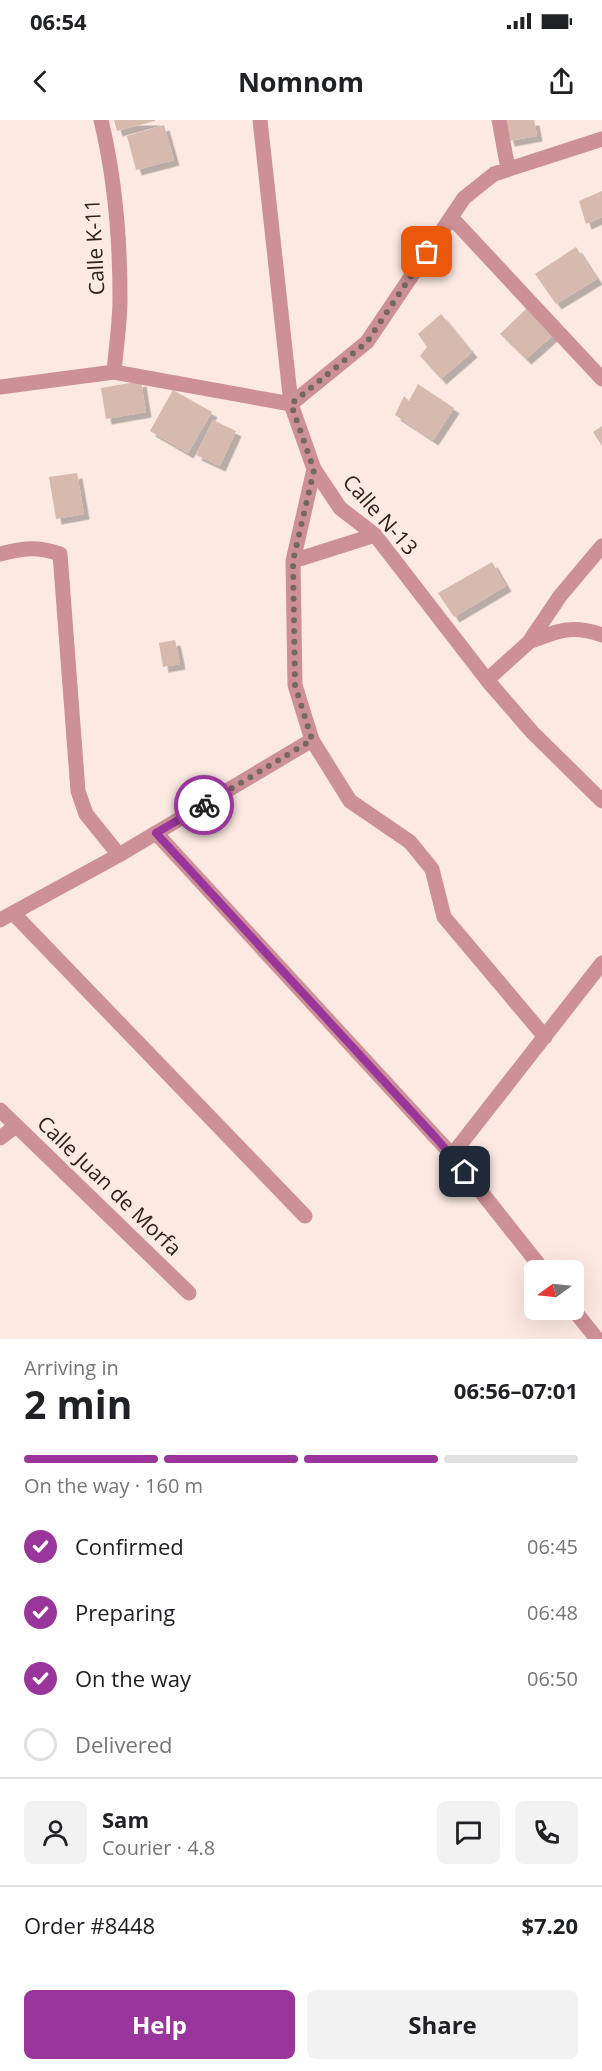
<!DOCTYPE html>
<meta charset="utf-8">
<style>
body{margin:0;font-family:"Open Sans",sans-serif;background:#f2f2f2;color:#202124;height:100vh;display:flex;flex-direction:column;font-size:22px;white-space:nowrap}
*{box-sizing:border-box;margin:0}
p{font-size:20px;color:#757577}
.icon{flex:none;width:33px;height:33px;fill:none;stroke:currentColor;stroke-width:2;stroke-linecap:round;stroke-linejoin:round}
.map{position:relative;height:1219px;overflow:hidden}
.sheet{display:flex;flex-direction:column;background:#fff;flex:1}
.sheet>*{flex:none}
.needle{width:39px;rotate:255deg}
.controls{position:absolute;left:524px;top:1140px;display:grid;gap:12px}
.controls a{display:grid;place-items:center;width:60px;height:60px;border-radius:9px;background:#fff;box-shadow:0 6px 24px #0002;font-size:30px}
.pin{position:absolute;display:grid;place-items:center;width:51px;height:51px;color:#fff;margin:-26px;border-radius:12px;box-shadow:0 3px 9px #0006}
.courier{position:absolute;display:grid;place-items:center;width:60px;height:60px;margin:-30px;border:4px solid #99359b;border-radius:50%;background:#fff;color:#222;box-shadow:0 2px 8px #0007}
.summary em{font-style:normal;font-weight:700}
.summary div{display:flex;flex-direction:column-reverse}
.summary{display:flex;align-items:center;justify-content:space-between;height:102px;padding:0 24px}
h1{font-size:39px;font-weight:700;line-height:45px}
.bar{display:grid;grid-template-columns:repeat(4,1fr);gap:9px 6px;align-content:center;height:72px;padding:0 24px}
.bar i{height:8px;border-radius:4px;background:#e0e0e0}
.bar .current{background:#99359b}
.bar p{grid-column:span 4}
.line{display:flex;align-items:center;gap:15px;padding:0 24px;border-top:2px solid #e0e0e0}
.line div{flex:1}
.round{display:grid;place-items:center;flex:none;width:63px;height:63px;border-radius:9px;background:#f2f2f2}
ol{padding:0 24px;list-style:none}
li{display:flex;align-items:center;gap:18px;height:66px}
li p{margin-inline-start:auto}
li .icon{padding:6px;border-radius:50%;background:#99359b;color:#fff;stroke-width:4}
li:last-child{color:#757577}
li i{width:33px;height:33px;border:3px solid #e0e0e0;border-radius:50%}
.primary-button{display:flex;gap:12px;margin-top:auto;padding:12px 24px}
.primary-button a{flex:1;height:69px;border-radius:9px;background:#99359b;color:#fff;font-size:24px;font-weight:700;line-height:69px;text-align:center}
.primary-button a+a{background:#f2f2f2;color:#202124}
.status{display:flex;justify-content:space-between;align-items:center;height:42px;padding:0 30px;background:#fff;direction:ltr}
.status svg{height:16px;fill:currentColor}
header{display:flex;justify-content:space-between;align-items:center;height:78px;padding:0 24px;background:#fff;font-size:27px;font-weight:700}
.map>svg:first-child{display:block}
</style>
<div class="status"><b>06:54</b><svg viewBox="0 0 49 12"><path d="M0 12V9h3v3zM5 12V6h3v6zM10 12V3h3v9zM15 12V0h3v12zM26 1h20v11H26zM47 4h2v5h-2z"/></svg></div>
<header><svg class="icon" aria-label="back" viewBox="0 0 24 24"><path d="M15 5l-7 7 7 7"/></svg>Nomnom<svg class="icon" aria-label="share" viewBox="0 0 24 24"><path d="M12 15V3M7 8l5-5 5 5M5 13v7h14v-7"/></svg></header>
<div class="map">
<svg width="602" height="1219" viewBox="0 0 602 1219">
<defs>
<filter id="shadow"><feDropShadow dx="5.5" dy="5.5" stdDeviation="0" flood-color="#0004"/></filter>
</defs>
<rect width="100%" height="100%" fill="#fce9e2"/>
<path fill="#d7baae" filter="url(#shadow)" d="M 114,0 L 155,0 L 155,1 L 117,11 Z
M 503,0 L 534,0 L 537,16 L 509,21 Z
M 164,5 L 174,40 L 136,50 L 127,16 Z
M 602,71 L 602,97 L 586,104 L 579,81 Z
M 576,127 L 597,159 L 556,184 L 535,154 Z
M 527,188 L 552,216 L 526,239 L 500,214 Z
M 441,194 L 472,232 L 441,259 L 420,236 L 427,227 L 418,214 Z
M 141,261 L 146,292 L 106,299 L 101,268 Z
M 418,264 L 454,288 L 433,320 L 395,295 L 404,276 L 409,281 Z
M 173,270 L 212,292 L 188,333 L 150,311 Z
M 213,300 L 236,311 L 220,346 L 196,335 Z
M 602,306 L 602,326 L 593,312 Z
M 77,353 L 84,394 L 56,399 L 49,357 Z
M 492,442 L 506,466 L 454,497 L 438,473 Z
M 175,520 L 180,544 L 163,547 L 159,523 Z"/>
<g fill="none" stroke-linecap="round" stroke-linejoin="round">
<path stroke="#cd9096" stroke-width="15" d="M 101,0 C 115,58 120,119 120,178 C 120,203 116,228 114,252
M 260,0 L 291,284 L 314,349 L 340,388 L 375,415 L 487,560 L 532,612 L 602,681
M 499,0 L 508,49
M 451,97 L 602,259
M 0,267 L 114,252 L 291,284 L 367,222 L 464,78 L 494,54 L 602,19
M 314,349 L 293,441 L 295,565 L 312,620 L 350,681 L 410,722 L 432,749 L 444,797 L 545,917
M 0,434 C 22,428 38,426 60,434 L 78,671 L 86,694 L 119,735
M 293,441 L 375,415
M 529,522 C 557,511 571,504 602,515
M 487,560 L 529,522 L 560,476 L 602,426
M 156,713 L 452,1035 L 543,1150
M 13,793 L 305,1096
M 0,800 L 119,735 L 312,620
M 0,990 L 189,1173
M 0,1018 L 16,1006
M 452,1035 L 602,843
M 573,1189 L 597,1219"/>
</g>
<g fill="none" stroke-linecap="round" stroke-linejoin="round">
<path stroke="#756863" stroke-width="6" stroke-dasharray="0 10.8" d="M 204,685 L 312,620 L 295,565 L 293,441 L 314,350 L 291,284 L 367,222 L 427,132"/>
<path stroke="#99359b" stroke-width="8" d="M 204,685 L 156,713 L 436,1018 L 465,1052"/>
</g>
<g text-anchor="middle" stroke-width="6" stroke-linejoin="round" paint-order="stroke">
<g font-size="21" fill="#2d221e" stroke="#fce9e2">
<text transform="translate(95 127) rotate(-93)" y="7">Calle K-11</text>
<text transform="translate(380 395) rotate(48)" y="7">Calle N-13</text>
<text transform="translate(109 1066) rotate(44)" y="7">Calle Juan de Morfa</text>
</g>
</g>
</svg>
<div class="controls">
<a><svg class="needle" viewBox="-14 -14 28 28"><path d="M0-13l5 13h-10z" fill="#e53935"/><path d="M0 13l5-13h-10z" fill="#757577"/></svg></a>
</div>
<div class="pin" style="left:427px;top:132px;background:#ea580c"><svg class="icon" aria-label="bag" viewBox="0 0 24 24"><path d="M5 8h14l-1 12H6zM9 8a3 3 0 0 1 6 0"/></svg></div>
<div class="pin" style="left:465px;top:1052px;background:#1f2937"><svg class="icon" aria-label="home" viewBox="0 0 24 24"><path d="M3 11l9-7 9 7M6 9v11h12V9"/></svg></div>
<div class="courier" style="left:204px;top:685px"><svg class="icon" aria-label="bike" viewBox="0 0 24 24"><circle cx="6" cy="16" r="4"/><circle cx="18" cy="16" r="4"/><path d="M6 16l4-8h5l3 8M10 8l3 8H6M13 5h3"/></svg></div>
</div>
<section class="sheet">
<div class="summary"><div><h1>2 min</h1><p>Arriving in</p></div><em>06:56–07:01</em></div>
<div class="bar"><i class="current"></i><i class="current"></i><i class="current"></i><i></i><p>On the way · 160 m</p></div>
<ol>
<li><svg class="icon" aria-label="check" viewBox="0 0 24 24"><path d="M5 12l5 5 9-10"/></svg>Confirmed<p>06:45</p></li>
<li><svg class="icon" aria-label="check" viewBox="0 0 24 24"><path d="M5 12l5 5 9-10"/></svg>Preparing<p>06:48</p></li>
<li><svg class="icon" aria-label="check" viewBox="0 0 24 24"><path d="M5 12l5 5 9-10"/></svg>On the way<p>06:50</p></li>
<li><i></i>Delivered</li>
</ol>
<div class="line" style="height:108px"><a class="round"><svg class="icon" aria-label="person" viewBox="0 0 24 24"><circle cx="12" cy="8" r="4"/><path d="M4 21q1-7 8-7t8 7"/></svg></a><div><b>Sam</b><p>Courier · 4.8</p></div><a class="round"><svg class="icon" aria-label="chat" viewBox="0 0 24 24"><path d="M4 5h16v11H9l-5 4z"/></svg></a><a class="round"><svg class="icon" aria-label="phone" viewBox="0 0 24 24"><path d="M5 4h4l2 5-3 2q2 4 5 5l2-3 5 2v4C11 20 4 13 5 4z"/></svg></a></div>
<div class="line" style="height:78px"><div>Order #8448</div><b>$7.20</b></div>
<div class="primary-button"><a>Help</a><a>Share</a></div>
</section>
